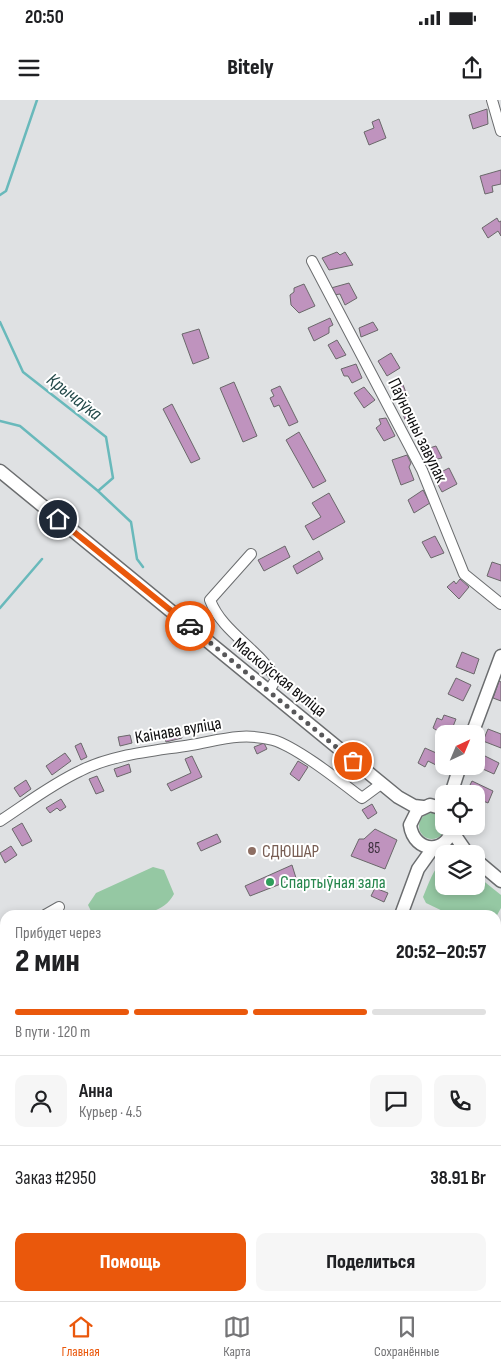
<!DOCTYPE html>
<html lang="ru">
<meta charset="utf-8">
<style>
body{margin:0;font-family:"Sofia Sans Condensed",sans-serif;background:#f6f6f6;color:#202124;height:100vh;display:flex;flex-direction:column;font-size:19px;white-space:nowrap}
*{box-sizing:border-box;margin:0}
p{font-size:16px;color:#757577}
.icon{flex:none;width:28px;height:28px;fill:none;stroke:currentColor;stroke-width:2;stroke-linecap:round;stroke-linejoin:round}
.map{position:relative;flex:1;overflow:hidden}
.drawer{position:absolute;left:0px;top:810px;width:501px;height:391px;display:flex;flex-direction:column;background:#fff;border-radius:15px 15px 0 0;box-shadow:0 2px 8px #0003}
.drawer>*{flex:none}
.needle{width:32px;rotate:44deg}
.tools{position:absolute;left:435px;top:625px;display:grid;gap:10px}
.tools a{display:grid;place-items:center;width:50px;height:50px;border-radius:10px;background:#fff;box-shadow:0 2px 8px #0003;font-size:25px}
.pin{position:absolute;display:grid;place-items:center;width:42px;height:42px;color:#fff;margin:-21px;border:2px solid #fff;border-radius:50%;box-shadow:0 1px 5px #0007}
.courier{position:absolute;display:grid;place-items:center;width:50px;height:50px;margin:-25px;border:4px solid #ea580c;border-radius:50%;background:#fff;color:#222;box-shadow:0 1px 6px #0007}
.headline em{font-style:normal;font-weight:800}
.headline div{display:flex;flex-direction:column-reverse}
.headline{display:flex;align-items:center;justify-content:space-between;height:85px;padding:0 15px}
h1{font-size:32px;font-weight:800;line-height:38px}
.bar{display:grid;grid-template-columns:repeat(4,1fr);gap:8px 5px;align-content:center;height:60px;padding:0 15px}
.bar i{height:6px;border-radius:4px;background:#e0e0e0}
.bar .on{background:#ea580c}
.bar p{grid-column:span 4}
.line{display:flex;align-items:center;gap:12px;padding:0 15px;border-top:1px solid #e0e0e0}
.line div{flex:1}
.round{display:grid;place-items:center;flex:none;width:52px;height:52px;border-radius:10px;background:#f6f6f6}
.cta{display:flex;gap:10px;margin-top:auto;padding:10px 15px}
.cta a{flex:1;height:58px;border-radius:10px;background:#ea580c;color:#fff;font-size:20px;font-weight:800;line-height:58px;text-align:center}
.cta a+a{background:#f6f6f6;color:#202124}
.status{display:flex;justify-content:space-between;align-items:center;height:35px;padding:0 25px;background:#fff;direction:ltr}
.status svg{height:14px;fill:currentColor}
header{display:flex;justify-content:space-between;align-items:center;height:65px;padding:0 15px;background:#fff;font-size:22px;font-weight:800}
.menu{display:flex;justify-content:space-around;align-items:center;height:70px;border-top:1px solid #e0e0e0;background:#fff;font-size:14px;color:#757577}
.menu a{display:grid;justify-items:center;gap:2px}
.menu .on{color:#ea580c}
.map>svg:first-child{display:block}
</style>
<div class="status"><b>20:50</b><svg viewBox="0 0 49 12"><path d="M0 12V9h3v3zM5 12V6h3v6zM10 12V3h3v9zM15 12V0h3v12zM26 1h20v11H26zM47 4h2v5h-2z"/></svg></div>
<header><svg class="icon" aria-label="menu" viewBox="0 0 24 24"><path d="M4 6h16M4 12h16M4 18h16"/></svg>Bitely<svg class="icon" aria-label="share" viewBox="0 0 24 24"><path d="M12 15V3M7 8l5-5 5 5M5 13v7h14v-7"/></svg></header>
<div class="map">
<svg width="501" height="1201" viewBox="0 0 501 1201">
<rect width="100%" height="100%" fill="#dfe1e3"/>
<path fill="#95c8a3" d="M419 726a13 13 0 1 1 26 0a13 13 0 1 1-26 0Z
M 444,759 L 444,786 L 476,786 L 476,775 L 501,795 L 501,808 L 496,817 L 496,815 L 451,815 L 426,803 L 423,797 C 429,783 433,769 444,759 Z
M 153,767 L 164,770 L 174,794 C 160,821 119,815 93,815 L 88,805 L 96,793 Z"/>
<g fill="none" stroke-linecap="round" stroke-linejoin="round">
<path stroke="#69b9bb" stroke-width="2.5" d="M 0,95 L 6,91 L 37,0
M 0,222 L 23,272 L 106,337 L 113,378 L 98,391
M 0,321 L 20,326 L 98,391 L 131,422 L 137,459 L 143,467
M 0,508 L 42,459"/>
</g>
<path fill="#bf93be" stroke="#6a686a" d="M 487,9 L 488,24 L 473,29 L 469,15 Z
M 379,19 L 386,38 L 369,45 L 364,32 L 374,28 L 372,22 Z
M 501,70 L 501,84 L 492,86 L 493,92 L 485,94 L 480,76 Z
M 497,118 L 499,122 L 501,121 L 501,136 L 498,131 L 488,138 L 482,128 Z
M 337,152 L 340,155 L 345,152 L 353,165 L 329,170 L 322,158 Z
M 349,183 L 357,198 L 345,205 L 340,194 L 334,195 L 331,188 Z
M 304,184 L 315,206 L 299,213 L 291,205 L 290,195 L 294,192 L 294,188 Z
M 330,218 L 333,225 L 329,227 L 329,233 L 314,241 L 308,228 Z
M 373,222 L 378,230 L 361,237 L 359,228 Z
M 199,229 L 209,258 L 193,264 L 182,234 Z
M 337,240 L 346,255 L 336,259 L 328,245 Z
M 391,253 L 400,268 L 387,276 L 378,261 Z
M 356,264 L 362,278 L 352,283 L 348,276 L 344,276 L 341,269 Z
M 234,282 L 257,336 L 243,342 L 220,288 Z
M 402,282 L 408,298 L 397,302 L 391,287 Z
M 280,286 L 298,322 L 289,326 L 279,305 L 274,307 L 270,298 L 274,296 L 271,290 Z
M 364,287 L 375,300 L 364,308 L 354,293 Z
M 172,304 L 200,359 L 191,363 L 163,309 Z
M 410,307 L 418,323 L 409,329 L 402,312 Z
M 386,318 L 395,336 L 384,341 L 376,328 L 381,324 L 379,319 Z
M 299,332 L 326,381 L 313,388 L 286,340 Z
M 436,346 L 442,358 L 433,360 L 426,349 Z
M 407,355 L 411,363 L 409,367 L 414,380 L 401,385 L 392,360 Z
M 449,368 L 457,384 L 442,392 L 435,379 L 441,375 L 439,373 Z
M 423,390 L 430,403 L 414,413 L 408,400 Z
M 329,393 L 345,422 L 313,440 L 305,426 L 321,417 L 312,403 Z
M 435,436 L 444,453 L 431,458 L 422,442 Z
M 285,446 L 290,457 L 264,471 L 258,460 Z
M 319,451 L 323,459 L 297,474 L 293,466 Z
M 492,462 L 501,465 L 501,481 L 487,476 Z
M 460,479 L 469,487 L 459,499 L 447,487 L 454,481 L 456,484 Z
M 462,552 L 479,559 L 474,574 L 456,567 Z
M 456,578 L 471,585 L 463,601 L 448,594 Z
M 499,581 L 501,582 L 501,601 L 493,598 Z
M 444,615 L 456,619 L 450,634 L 444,635 L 433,628 L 437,618 L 442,620 Z
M 179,628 L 182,638 L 166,642 L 163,632 Z
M 488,629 L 501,634 L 501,648 L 483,641 Z
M 130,635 L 132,643 L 120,646 L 118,637 Z
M 81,643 L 87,657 L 81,660 L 75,646 Z
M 264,643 L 267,649 L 257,654 L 254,647 Z
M 425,648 L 443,656 L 438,666 L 428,661 L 425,667 L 418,663 Z
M 65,653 L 71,661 L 52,675 L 46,666 Z
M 479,653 L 499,663 L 494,674 L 476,666 Z
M 192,656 L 202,677 L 171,691 L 167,684 L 191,673 L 185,659 Z
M 298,661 L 308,667 L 299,681 L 290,674 Z
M 129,664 L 131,672 L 117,677 L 114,669 Z
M 97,676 L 104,691 L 96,694 L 89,679 Z
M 26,680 L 31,689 L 20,697 L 14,688 Z
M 472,681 L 493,691 L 488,703 L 476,698 L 476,694 L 466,693 Z
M 61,699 L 66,707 L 60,711 L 57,708 L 50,713 L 46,708 Z
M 372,704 L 377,713 L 368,719 L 362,710 Z
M 476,717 L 484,721 L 478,732 L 467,726 L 476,726 Z
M 22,723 L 32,741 L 22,746 L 12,729 Z
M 375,729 L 397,740 L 385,769 L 351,756 L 359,739 L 364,739 Z
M 217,734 L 221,742 L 201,751 L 197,743 Z
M 11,746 L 17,755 L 5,763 L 0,753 Z
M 292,765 L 296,778 L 250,796 L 245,786 Z
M 375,788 L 388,793 L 384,802 L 371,796 Z
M 496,956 L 498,956 L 501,964 L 501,975 L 496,977 Z
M 5,1034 L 5,1046 L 2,1047 L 0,1036 Z
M 359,1196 L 371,1196 L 373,1199 L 361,1201 Z
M 432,1196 L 449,1196 L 450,1198 L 446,1201 L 427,1201 Z"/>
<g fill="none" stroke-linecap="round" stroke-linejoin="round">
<g stroke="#6b6d6f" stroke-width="12">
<path id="minor" d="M 492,0 L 501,31
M 312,161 L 422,370 L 464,474 L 501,504
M 251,454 L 210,500 C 222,532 259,549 276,579 L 269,591
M 0,721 C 26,704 52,684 80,671 C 113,654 155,651 191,645 C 220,640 242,632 273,640 C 297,647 341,682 362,698 L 381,684
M 45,815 L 59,807
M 0,839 L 5,837
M 0,1055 L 5,1062
M 496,1130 L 501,1126
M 103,1196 L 106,1201
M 391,1201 L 398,1196"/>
</g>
<g stroke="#6b6d6f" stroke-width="15">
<path id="major" d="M 0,371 L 398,697 L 414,706 L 423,707
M 472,634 L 501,556
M 451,694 L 460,666
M 444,709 L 430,705 L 417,711 L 410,725 C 414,754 449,755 452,726
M 453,726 L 456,737 L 467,753
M 476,760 L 501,781
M 401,815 L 418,769 L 433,748
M 0,1012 L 5,1010"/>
</g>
<use href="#minor" stroke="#fff" stroke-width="10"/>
<use href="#major" stroke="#fff" stroke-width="12"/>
</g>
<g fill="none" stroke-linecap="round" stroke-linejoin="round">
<path stroke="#58585a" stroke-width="5" stroke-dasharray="0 9" d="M 190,526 L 353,661"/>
<path stroke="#ea580c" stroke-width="6" d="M 58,419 L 190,526"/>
</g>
<circle fill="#8d6e63" stroke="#fff" stroke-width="2" cx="252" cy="751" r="5"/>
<circle fill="#2e9e5b" stroke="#fff" stroke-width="2" cx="270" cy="782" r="5"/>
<g text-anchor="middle" stroke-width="4" stroke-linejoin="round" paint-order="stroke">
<g font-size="15" fill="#3b303c">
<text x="374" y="753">85</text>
</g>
<g font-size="18" fill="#0f0f10" stroke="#fff">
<text transform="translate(418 330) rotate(64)" y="6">Паўночны завулак</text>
<text transform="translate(280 577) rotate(39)" y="6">Маскоўская вуліца</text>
<text transform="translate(178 630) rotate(-10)" y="6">Каінава вуліца</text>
</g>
<g font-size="18" fill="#785e54" stroke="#fff" text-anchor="start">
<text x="262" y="757">СДЮШАР</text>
</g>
<g font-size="18" fill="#27864d" stroke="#fff" text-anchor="start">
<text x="280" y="788">Спартыўная зала</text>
</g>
<g font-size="19" font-style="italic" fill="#224849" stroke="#fff">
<text transform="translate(75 296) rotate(38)" y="7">Крычаўка</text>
</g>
</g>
</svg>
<div class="tools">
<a><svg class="needle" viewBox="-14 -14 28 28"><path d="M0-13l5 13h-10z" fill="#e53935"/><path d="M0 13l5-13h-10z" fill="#757577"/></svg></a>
<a><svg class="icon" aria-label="locate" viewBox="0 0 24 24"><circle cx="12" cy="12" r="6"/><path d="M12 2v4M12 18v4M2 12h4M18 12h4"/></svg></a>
<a><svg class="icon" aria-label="layers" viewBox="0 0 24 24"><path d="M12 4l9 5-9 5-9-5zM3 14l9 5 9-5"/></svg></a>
</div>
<div class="pin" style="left:353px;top:661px;background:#ea580c"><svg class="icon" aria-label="bag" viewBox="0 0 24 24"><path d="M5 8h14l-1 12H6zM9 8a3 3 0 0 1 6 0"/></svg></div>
<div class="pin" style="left:58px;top:419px;background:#1f2937"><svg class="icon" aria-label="home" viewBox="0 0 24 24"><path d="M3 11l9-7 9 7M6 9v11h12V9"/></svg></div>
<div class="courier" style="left:190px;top:526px"><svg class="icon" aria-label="car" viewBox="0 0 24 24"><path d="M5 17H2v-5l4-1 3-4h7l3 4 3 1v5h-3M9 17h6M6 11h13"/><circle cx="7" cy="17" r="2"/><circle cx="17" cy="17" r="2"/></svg></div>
<section class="drawer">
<div class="headline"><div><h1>2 мин</h1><p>Прибудет через</p></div><em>20:52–20:57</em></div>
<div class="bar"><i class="on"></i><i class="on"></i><i class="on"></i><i></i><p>В пути · 120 m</p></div>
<div class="line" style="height:90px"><a class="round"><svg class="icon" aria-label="person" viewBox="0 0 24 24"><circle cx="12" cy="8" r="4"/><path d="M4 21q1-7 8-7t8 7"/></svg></a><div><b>Анна</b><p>Курьер · 4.5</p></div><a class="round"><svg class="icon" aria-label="chat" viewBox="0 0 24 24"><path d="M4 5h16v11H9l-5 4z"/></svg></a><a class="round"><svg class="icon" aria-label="phone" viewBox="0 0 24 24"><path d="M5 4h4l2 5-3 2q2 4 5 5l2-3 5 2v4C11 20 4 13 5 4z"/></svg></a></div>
<div class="line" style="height:65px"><div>Заказ #2950</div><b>38.91 Br</b></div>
<div class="cta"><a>Помощь</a><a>Поделиться</a></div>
</section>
</div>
<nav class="menu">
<a class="on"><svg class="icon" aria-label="home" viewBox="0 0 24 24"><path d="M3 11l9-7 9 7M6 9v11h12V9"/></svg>Главная</a>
<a><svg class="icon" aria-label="map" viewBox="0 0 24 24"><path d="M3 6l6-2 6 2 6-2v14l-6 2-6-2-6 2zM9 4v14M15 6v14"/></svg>Карта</a>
<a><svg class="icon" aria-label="saved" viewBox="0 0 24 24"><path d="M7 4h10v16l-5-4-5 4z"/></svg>Сохранённые</a>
</nav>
